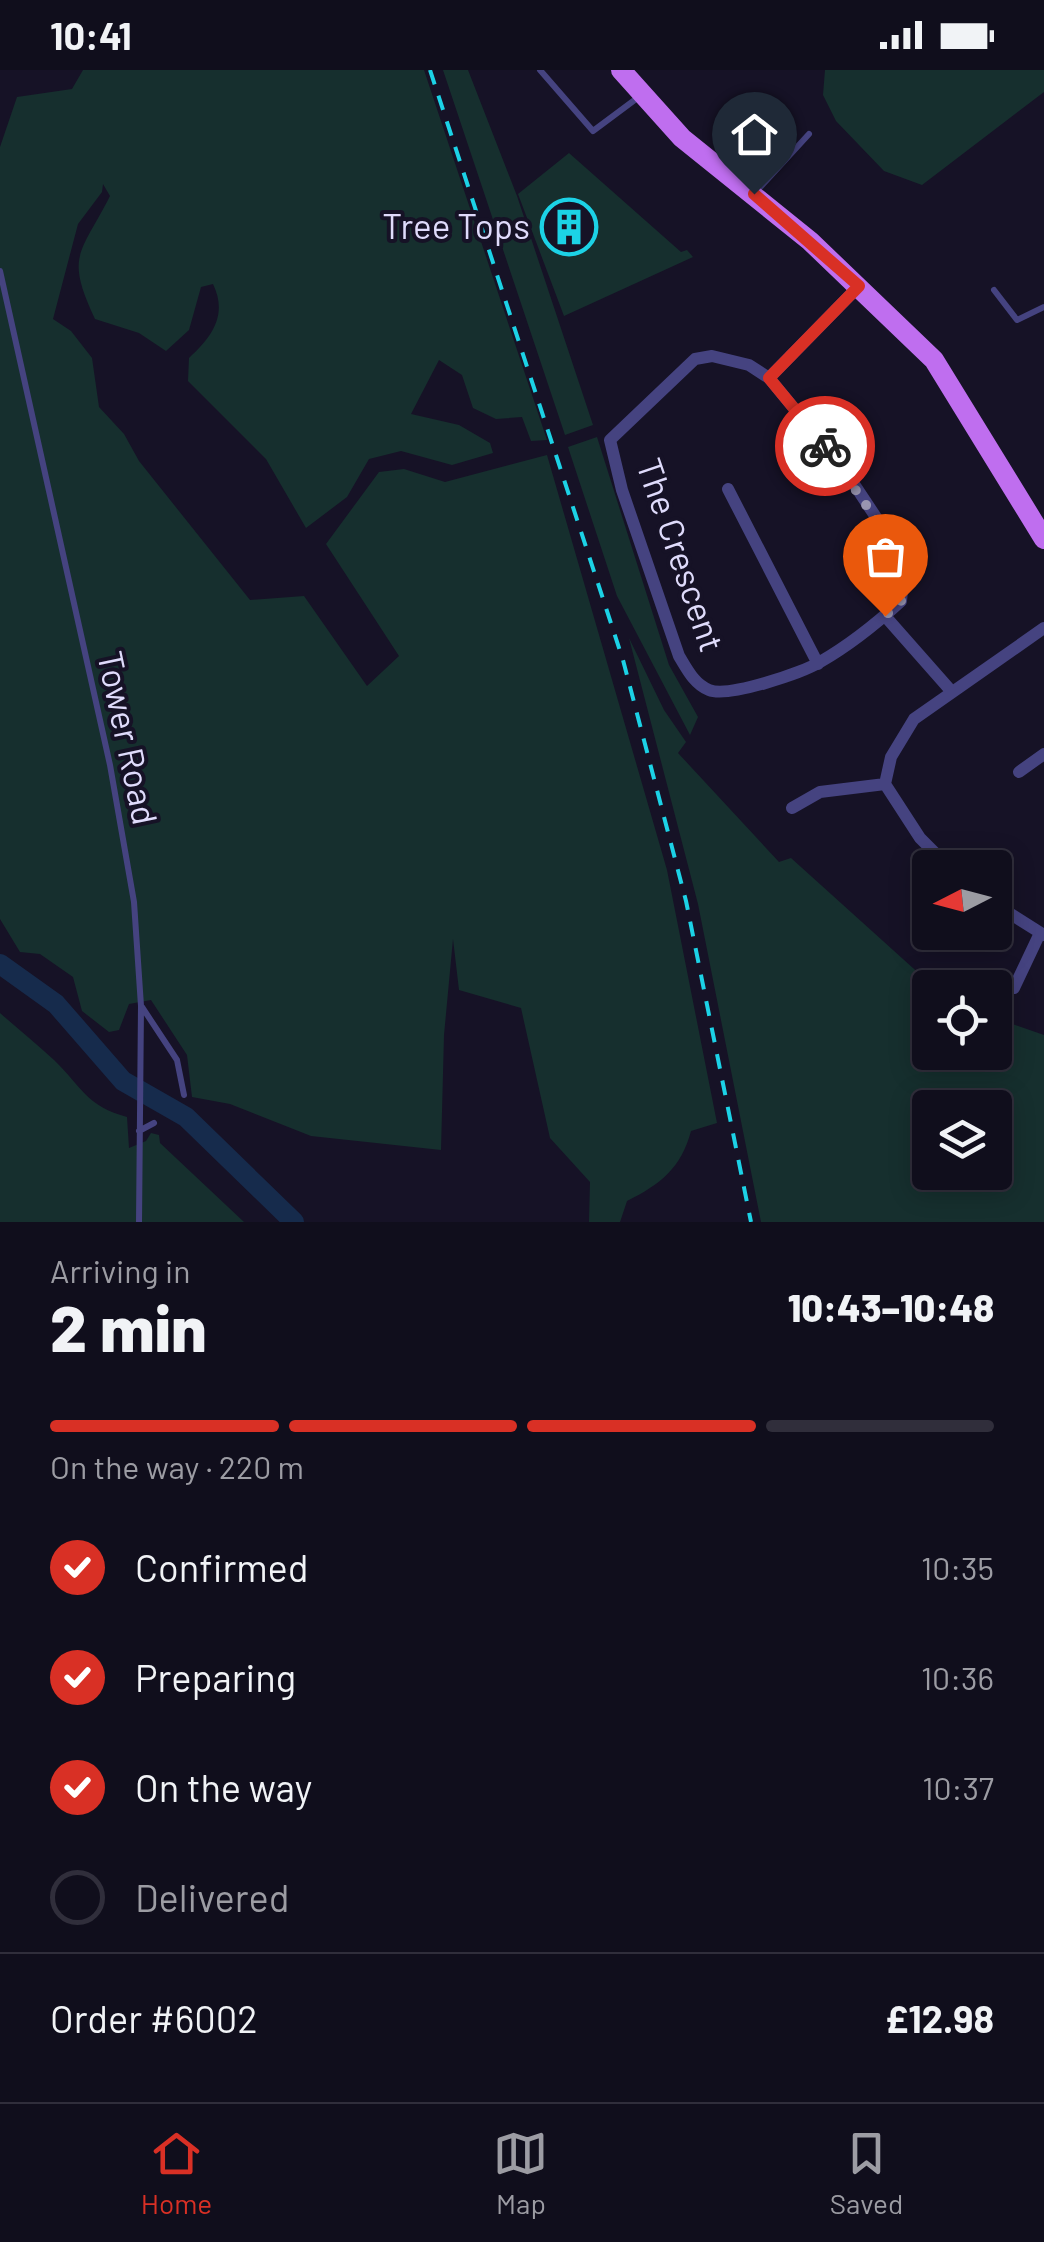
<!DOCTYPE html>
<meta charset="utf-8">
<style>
body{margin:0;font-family:Barlow,sans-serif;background:#1e1c29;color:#f1f3f6;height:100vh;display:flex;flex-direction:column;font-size:38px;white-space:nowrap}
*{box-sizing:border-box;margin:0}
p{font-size:32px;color:#9c9ca3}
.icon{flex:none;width:55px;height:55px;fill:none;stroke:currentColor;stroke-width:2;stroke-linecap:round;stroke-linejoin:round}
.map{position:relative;height:1152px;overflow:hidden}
.drawer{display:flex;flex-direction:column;background:#100e1c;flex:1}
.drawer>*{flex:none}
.needle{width:65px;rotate:264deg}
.fabs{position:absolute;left:912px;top:780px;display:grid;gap:20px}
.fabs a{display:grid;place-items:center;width:100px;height:100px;border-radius:10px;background:#100e1c;box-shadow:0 5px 25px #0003,0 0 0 2px #302e3b;font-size:50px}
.pin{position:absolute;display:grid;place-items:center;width:85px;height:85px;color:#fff;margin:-102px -42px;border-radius:50% 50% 50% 0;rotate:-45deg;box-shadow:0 0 10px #0007}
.pin .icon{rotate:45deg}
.courier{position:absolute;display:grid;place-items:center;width:100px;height:100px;margin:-50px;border:8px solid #d93025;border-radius:50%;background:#fff;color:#222;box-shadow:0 2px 12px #0007}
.summary em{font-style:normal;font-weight:800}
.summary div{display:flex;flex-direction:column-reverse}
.summary{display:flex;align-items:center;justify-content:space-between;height:170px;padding:0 50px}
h1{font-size:65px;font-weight:800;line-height:75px}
.bar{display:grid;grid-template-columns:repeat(4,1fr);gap:15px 10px;align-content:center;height:120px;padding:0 50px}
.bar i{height:12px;border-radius:8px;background:#302e3b}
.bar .active{background:#d93025}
.bar p{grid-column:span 4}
.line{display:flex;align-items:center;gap:25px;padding:0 50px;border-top:2px solid #302e3b}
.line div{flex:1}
ol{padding:0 50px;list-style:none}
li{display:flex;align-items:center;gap:30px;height:110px}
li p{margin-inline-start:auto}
li .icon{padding:10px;border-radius:50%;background:#d93025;color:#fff;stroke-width:4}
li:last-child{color:#9c9ca3}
li i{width:55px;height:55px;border:5px solid #302e3b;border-radius:50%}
.status{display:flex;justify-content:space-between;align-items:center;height:70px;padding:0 50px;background:#100e1c;direction:ltr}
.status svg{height:28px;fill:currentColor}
.tab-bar{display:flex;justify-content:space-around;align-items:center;height:140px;border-top:2px solid #302e3b;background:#100e1c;font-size:28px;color:#9c9ca3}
.tab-bar a{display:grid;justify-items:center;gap:5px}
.tab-bar .active{color:#d93025}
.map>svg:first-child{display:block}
</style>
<div class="status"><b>10:41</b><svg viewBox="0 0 49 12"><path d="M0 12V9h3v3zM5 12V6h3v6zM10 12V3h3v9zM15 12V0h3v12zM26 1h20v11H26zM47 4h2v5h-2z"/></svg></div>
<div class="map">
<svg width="1044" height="1152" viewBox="0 0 1044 1152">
<rect width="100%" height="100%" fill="#161226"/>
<path fill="#162f2e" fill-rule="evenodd" d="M 83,0 L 424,0 L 547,370 L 531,371 L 522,347 L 496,349 L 473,338 L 462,305 L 439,290 L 411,344 L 459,355 L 490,373 L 493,383 L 452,395 L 401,381 L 369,389 L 347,427 L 306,458 L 266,389 L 188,311 L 189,288 C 212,267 228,245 213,214 L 201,217 L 189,260 L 166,281 L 139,263 L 95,249 C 65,185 80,185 110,126 L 103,114 L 102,122 L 78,154 L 53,249 L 71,261 L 92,288 L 99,337 L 124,364 L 139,391 L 250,530 L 304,526 L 367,616 L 399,586 L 326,474 L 379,402 L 404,399 L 445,412 L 547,385 L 667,800 L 717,1053 L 691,1061 C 681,1098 661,1114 627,1131 L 620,1152 L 589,1152 L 590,1112 L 550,1068 L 521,938 L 459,920 L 453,869 L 444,965 L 441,1080 L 311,1066 L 230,1034 L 192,1027 L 187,985 L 151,930 L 129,934 L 119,960 L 109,962 L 82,941 L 73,907 L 40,884 L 20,882 L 0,849 L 0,77 L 17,27 L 72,19 Z
M 443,0 L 468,0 L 517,126 L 593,355 L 565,365 Z
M 825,0 L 1044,0 L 1044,22 L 922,115 L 884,101 L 836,51 L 823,25 Z
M 569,83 L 681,182 L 687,180 L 693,187 L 564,246 L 518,124 Z
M 597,367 L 669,595 L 698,647 L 690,665 L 617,526 L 568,377 Z
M 629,568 L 664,640 L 686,672 L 678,683 L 779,792 L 791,788 L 934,917 L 930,918 L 930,982 L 995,982 L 995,948 L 1044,965 L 1044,1152 L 761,1152 L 698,834 ZM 930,1038 L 995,1038 L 995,1102 L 930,1102 Z
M 0,943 C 18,959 37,974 54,990 C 82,1017 86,1036 127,1047 L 129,1078 L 146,1071 L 151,1063 L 159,1065 L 160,1073 L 244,1152 L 0,1152 Z"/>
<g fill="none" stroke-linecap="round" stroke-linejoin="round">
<path stroke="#162b4c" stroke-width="20" d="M 0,894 L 56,934 L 123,1011 L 186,1047 L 294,1152"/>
<path stroke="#454380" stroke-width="6" d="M 540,0 L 593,61 L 640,26
M 755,123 L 809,64
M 0,201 L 110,695 L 134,832 L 141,936 L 139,1152
M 994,220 L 1017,250 L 1044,237
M 142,937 L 177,990 L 184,1025
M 139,1061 L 154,1053"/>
<path stroke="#454380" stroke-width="12" d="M 712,286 L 749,295 L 769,308 L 844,399 L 905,491 L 901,531 C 877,553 848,576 820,592 C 802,603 728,628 709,620 C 694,614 687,599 679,586 L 622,420 L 610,370 L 695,289 Z
M 769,308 L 859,216
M 728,419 L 818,594
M 885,546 L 952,622
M 1019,702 L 1044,684
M 792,738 L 820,722 L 885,714
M 950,798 L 920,768 L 885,714 L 891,687 L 914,649 L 1044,558
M 995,834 L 1044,865
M 1014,918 L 1040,863"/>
<path stroke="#bf6eef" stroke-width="20" d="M 621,0 L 682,68 L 810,171 L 934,290 L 1044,469"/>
<path stroke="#1cd2e6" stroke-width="4" stroke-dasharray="15 12" stroke-linecap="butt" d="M 430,0 L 623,590 L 686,831 L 751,1152"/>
</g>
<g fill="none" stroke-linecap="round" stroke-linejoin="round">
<path stroke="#9995b0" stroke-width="10" stroke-dasharray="0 18" d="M 825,376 L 905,491 L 901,531 L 885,546"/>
<path stroke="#d93025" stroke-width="12" d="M 754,124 L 859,216 L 769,308 L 825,376"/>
</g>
<defs>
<g id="building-ring" transform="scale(2.875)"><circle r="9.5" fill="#161226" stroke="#1cd2e6" stroke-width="1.5"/><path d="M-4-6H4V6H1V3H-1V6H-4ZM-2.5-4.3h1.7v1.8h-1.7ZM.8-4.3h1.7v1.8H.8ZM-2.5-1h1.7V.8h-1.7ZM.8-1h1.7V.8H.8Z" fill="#1cd2e6"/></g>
</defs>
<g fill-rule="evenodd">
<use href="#building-ring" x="569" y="157"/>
</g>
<g text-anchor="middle" stroke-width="8" stroke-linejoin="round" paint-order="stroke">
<g font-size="35" fill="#dfdbfb" stroke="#161226" text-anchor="end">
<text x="530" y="169">Tree Tops</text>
</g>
<g font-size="35" fill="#dfdbfb" stroke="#161226">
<text transform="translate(680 485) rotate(71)" y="12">The Crescent</text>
<text transform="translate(127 668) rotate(78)" y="12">Tower Road</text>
</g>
</g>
</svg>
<div class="fabs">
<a><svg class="needle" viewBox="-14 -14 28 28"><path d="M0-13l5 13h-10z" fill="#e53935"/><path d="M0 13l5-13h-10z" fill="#9c9ca3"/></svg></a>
<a><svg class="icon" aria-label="locate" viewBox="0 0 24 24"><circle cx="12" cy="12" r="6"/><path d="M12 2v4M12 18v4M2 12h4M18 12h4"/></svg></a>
<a><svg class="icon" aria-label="layers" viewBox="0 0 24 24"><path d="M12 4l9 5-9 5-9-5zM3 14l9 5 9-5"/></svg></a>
</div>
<div class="pin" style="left:885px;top:546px;background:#ea580c"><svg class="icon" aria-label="bag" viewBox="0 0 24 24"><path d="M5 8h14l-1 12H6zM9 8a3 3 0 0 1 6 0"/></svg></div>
<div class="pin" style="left:754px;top:124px;background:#1f2937"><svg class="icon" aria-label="home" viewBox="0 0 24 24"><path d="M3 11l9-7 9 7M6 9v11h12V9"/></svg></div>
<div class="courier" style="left:825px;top:376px"><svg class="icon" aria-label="bike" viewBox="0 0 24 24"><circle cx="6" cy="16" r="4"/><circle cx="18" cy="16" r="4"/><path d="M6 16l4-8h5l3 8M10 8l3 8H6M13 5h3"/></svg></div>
</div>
<section class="drawer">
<div class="summary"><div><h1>2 min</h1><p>Arriving in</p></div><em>10:43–10:48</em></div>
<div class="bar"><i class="active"></i><i class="active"></i><i class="active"></i><i></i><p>On the way · 220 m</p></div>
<ol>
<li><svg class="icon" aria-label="check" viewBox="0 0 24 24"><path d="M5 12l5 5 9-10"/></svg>Confirmed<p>10:35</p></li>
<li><svg class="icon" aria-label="check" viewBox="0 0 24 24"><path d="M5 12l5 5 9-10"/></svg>Preparing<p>10:36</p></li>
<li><svg class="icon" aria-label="check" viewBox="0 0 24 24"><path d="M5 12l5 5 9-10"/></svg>On the way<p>10:37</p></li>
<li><i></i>Delivered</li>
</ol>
<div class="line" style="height:130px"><div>Order #6002</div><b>£12.98</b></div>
</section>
<nav class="tab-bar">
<a class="active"><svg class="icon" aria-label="home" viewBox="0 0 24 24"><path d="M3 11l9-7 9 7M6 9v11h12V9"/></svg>Home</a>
<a><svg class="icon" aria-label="map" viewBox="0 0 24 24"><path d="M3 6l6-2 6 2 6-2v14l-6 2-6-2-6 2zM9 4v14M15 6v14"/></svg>Map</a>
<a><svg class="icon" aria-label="saved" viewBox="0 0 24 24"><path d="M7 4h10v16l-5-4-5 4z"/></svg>Saved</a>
</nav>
